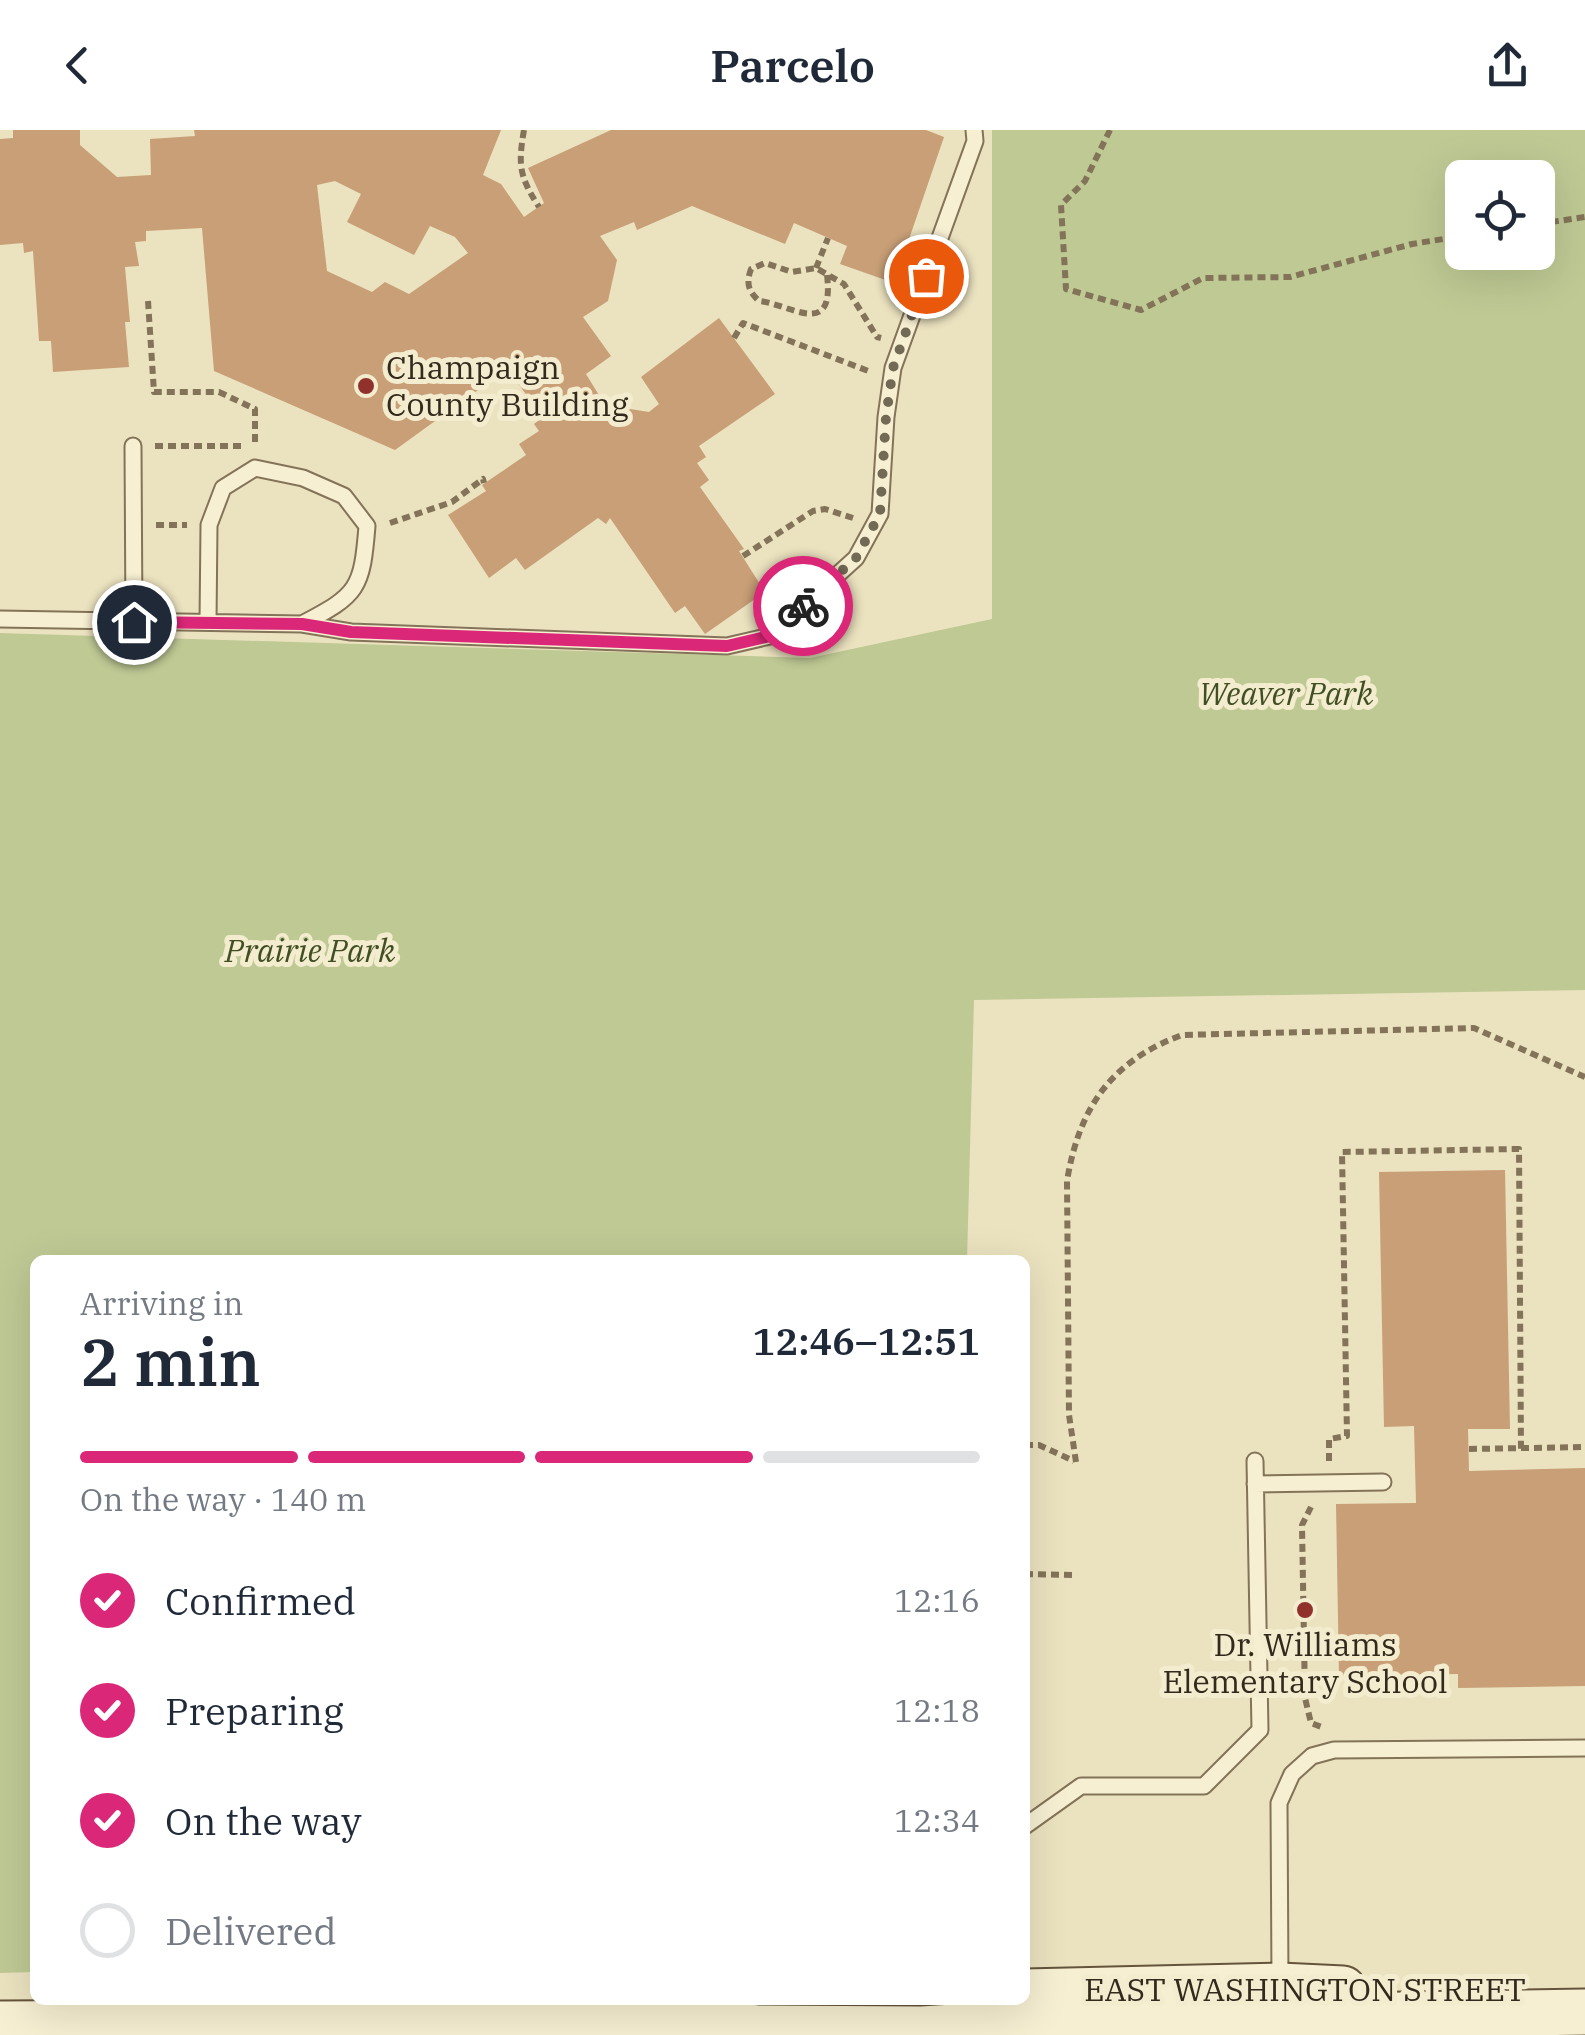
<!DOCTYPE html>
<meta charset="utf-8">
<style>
body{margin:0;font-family:"IBM Plex Serif",serif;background:#f2f2f3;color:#1f2937;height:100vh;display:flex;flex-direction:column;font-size:38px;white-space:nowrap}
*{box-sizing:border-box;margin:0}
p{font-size:32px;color:#747a83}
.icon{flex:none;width:55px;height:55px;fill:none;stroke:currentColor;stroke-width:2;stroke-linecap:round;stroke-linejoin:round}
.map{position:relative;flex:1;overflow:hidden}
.sheet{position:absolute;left:30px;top:1125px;width:1000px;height:750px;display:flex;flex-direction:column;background:#fff;border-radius:15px;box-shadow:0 10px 40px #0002}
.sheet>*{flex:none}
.fabs{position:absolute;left:1445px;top:30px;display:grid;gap:20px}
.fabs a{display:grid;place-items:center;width:110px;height:110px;border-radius:15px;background:#fff;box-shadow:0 10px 40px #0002;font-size:50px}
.pin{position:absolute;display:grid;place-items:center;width:85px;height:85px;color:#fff;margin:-42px;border:5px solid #fff;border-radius:50%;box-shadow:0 2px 10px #0007}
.courier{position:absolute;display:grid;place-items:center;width:100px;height:100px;margin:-50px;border:8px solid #db2777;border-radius:50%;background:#fff;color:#222;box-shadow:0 2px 12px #0007}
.headline em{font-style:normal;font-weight:600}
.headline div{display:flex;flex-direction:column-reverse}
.headline{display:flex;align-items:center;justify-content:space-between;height:170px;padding:0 50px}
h1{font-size:65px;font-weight:600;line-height:75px}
.bar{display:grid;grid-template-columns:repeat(4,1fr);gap:15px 10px;align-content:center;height:120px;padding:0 50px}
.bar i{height:12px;border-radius:8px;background:#e0e1e3}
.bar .active{background:#db2777}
.bar p{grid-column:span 4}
ol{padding:0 50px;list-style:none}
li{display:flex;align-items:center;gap:30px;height:110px}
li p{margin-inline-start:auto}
li .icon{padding:10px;border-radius:50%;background:#db2777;color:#fff;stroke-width:4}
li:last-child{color:#747a83}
li i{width:55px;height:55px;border:5px solid #e0e1e3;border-radius:50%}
header{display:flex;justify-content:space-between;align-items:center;height:130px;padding:0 50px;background:#fff;font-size:45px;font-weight:600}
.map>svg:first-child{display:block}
</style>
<header><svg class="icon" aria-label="back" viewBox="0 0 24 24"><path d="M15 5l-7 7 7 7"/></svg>Parcelo<svg class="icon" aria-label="share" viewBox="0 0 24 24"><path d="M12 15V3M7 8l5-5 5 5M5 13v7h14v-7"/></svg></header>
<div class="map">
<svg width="1585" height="1905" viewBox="0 0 1585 1905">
<rect width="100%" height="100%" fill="#ebe2bf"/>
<path fill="#bec994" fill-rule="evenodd" d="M 992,0 L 1585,0 L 1585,860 L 974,870 L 967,1130 L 35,1130 L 35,1842 L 0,1843 L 0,503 L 810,528 L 992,489 ZM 1462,48 L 1538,48 L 1538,122 L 1462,122 Z"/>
<path fill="#c89f76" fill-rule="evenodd" d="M 13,0 L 80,0 L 80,15 L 117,47 L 151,45 L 150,9 L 195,6 L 194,0 L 501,0 L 483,45 L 501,54 L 524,87 L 544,73 L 528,38 L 611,0 L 926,0 L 944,7 L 894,153 L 840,134 L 847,116 L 794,93 L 785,114 L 692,76 L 637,100 L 634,92 L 600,106 L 617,130 L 608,171 L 583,187 L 611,226 L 586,244 L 605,275 L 649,282 L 659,274 L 641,247 L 719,188 L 775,264 L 699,316 L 706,327 L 697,333 L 709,350 L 700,357 L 744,419 L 739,421 L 765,462 L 705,504 L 685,476 L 675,483 L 610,388 L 606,394 L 598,388 L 525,440 L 516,428 L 489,448 L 448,385 L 486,361 L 482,355 L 526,325 L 519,314 L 539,301 L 534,294 L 543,287 L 507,239 L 395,320 L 214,241 L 202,98 L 146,101 L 146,111 L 135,112 L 139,136 L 125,137 L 130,192 L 125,192 L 129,237 L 53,242 L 51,211 L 39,211 L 33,121 L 24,123 L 23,113 L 0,115 L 0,9 L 13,8 ZM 335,51 L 361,64 L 347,92 L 414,125 L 430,96 L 455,107 L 468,123 L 409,164 L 385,152 L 372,162 L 327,141 L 317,55 Z
M 1505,1040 L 1510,1299 L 1468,1299 L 1469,1341 L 1585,1338 L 1585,1556 L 1458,1558 L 1458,1544 L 1339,1546 L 1336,1374 L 1416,1373 L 1414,1296 L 1384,1297 L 1379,1042 Z"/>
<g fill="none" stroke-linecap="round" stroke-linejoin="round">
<g stroke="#837358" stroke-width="19">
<path id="lane" d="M 133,316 L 134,492
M 0,489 L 302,494 C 358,465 362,459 367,396 L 344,366 L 303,348 L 255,338 L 223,358 L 209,395 L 208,492
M 302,494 L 351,502 L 727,516 L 770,506 L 856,428 L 880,384 L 886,287 L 893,238 L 975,11 L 974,0
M 1255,1354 L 1383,1352
M 1025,1696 L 1081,1656 L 1204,1656 L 1260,1600 L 1255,1331
M 1280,1852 L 1279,1673 L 1292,1644 L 1312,1626 L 1334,1620 L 1585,1618"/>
</g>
<g stroke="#65543c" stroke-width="49">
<path id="secondary" d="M 1025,1862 L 1280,1856 L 1343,1859
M 0,1894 L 694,1890 L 758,1898 L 922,1899 L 1051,1891 L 1585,1882"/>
</g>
<path stroke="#837358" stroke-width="6" stroke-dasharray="8 5" stroke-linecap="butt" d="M 524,0 C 518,35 519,46 539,77
M 1110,0 L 1085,51 L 1061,75 L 1066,159 L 1141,180 L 1203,148 L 1290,147 L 1412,114 L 1462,106
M 1538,94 L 1585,87
M 816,138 L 828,108
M 827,145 C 835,210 790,174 759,171 C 748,161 746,153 751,139 L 765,133 L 792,142 L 816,138 L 844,154 L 877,207 L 881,208
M 148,171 L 154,262 L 219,262 L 255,279 L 255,316
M 734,208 L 743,193 L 871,242
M 155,316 L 242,316
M 390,393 L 452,372 L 483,349 L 484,353
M 156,395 L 187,395
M 743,426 L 813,381 L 825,379 L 853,388
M 1025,1315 L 1039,1315 L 1074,1331
M 1469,1319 L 1585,1317
M 1329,1331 L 1329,1309 L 1347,1306 L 1342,1022 L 1519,1019 L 1521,1319
M 1076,1332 L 1069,1285 L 1067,1051 C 1079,978 1111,931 1182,905 L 1474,898 L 1585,947
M 1311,1377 L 1302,1395 L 1305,1568 L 1311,1593 L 1324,1598
M 1025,1444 L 1077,1445"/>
<use href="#lane" stroke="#f7efd2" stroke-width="15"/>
<use href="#secondary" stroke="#f7efd2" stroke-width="45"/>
</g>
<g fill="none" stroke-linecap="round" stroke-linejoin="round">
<path stroke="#736a55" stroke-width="10" stroke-dasharray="0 18" d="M 803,476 L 856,428 L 880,384 L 886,287 L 893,238 L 926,146"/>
<path stroke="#db2777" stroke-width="12" d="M 134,492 L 302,494 L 351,502 L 727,516 L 770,506 L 803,476"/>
</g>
<g fill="#90322b" stroke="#f3ecce" stroke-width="4">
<circle cx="366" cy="256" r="10"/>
<circle cx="1305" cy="1480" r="10"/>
</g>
<g text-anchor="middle" stroke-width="10" stroke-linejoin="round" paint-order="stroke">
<g font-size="32" fill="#33291c" stroke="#f3ecce" text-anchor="start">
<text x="386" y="249">Champaign<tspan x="386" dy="37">County Building</tspan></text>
<text x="1305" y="1526" text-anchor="middle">Dr. Williams<tspan x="1305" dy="37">Elementary School</tspan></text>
</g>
<g font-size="32" font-style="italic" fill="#414f24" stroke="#f3ecce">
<text x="1286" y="575">Weaver Park</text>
<text x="310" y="832">Prairie Park</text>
</g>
<g font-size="32" fill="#33291c" stroke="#f3ecce">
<text x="1305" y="1871">EAST WASHINGTON STREET</text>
</g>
</g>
</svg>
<div class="fabs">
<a><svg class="icon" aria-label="locate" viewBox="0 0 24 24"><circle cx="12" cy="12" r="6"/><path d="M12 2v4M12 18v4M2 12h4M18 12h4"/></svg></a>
</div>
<div class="pin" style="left:926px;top:146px;background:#ea580c"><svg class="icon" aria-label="bag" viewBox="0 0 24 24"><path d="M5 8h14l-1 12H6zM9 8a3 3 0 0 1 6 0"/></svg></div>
<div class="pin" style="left:134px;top:492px;background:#1f2937"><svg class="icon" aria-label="home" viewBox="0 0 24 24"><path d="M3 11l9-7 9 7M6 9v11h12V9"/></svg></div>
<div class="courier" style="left:803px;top:476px"><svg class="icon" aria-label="bike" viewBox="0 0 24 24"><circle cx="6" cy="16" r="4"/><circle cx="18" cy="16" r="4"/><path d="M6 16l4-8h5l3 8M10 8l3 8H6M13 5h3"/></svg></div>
<section class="sheet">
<div class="headline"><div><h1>2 min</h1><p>Arriving in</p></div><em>12:46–12:51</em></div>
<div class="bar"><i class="active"></i><i class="active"></i><i class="active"></i><i></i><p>On the way · 140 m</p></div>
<ol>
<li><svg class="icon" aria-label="check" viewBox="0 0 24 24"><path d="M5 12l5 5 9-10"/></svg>Confirmed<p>12:16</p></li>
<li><svg class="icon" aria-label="check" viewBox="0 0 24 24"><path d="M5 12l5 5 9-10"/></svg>Preparing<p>12:18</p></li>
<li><svg class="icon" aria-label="check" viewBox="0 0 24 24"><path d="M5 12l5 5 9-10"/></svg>On the way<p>12:34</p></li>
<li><i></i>Delivered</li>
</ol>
</section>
</div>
